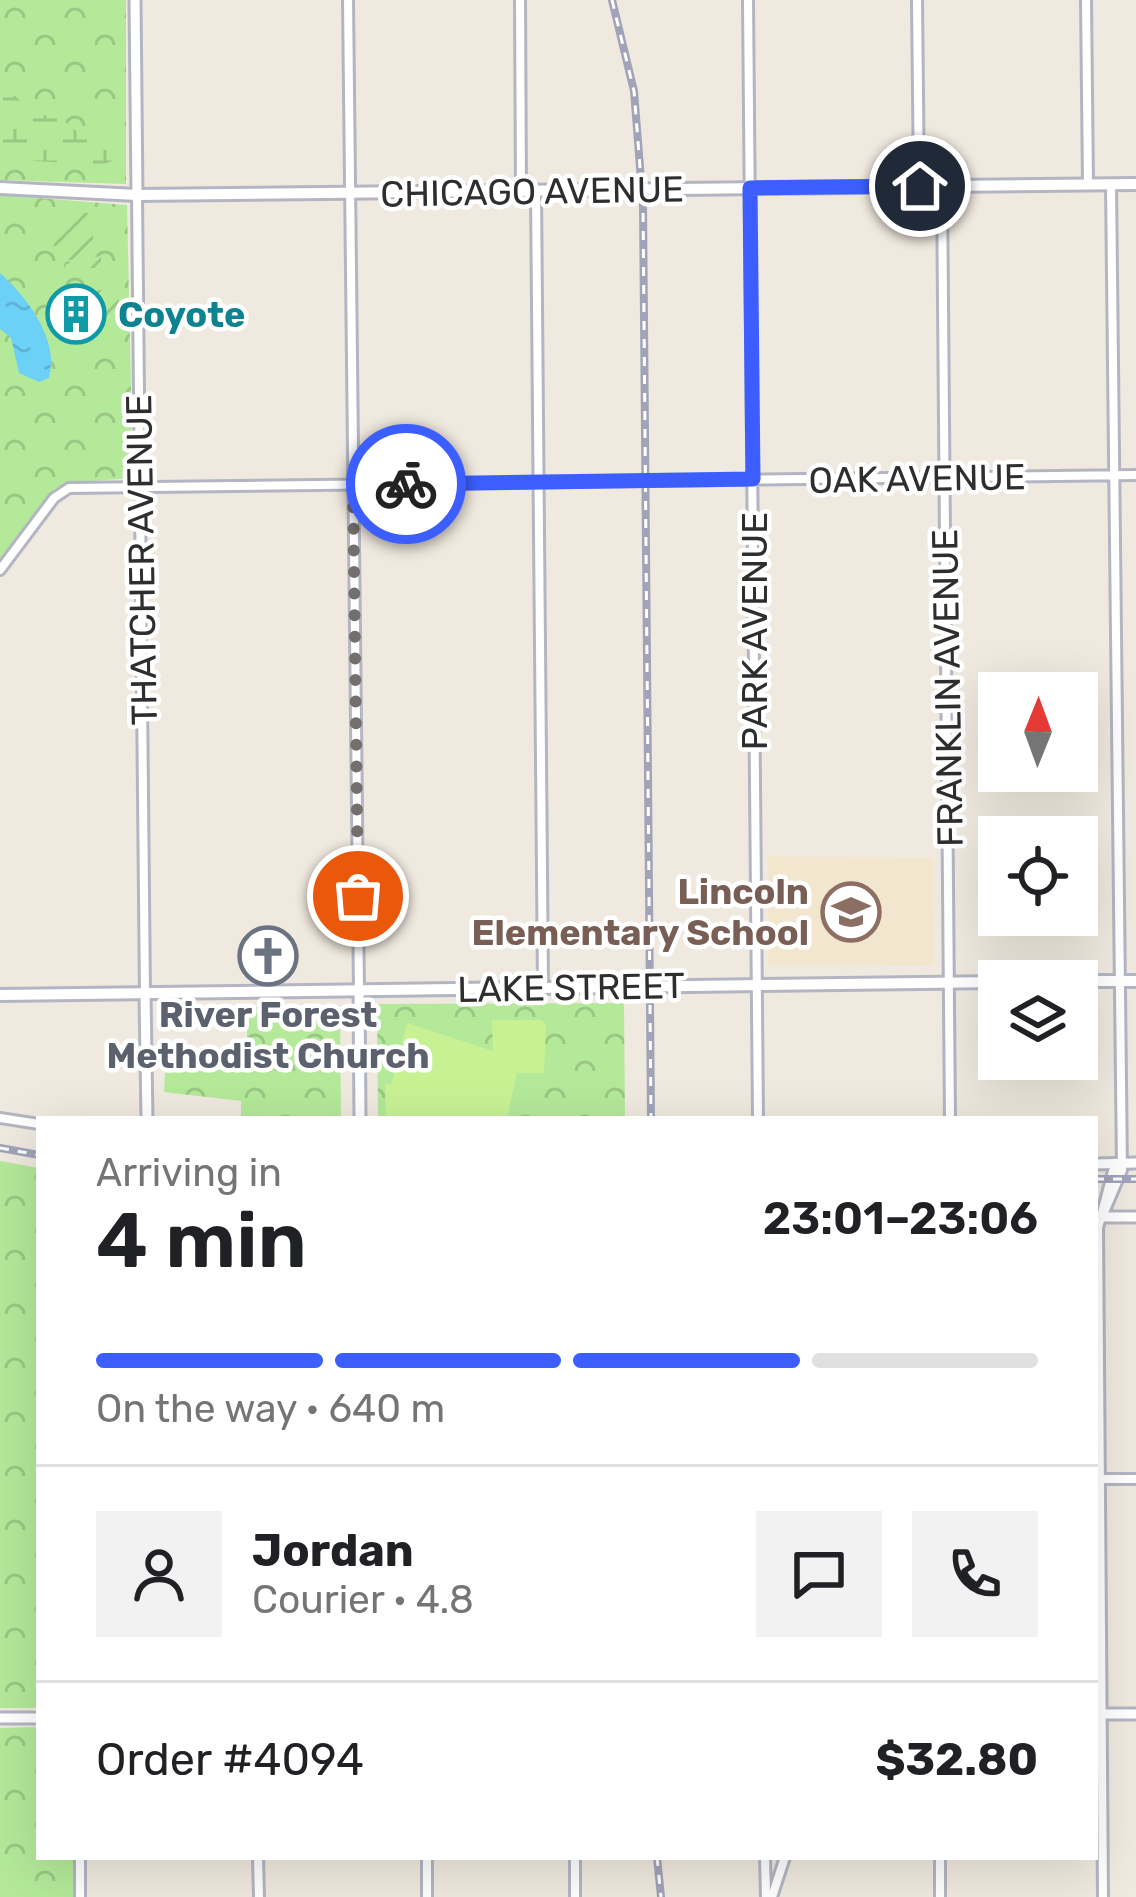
<!DOCTYPE html>
<meta charset="utf-8">
<style>
body{margin:0;font-family:Rubik,sans-serif;background:#f2f2f2;color:#202124;height:100vh;display:flex;flex-direction:column;font-size:45px;white-space:nowrap}
*{box-sizing:border-box;margin:0}
p{font-size:39px;color:#757577}
.icon{flex:none;width:66px;height:66px;fill:none;stroke:currentColor;stroke-width:2;stroke-linecap:round;stroke-linejoin:round}
.map{position:relative;flex:1;overflow:hidden}
.side{position:absolute;left:36px;top:1116px;width:1062px;height:744px;display:flex;flex-direction:column;background:#fff;border-radius:0px;box-shadow:0 12px 48px #0002}
.side>*{flex:none}
.needle{width:78px;rotate:1deg}
.tools{position:absolute;left:978px;top:672px;display:grid;gap:24px}
.tools a{display:grid;place-items:center;width:120px;height:120px;border-radius:0px;background:#fff;box-shadow:0 12px 48px #0002;font-size:60px}
.pin{position:absolute;display:grid;place-items:center;width:102px;height:102px;color:#fff;margin:-51px;border:6px solid #fff;border-radius:50%;box-shadow:0 3px 12px #0007}
.courier{position:absolute;display:grid;place-items:center;width:120px;height:120px;margin:-60px;border:9px solid #3d5eff;border-radius:50%;background:#fff;color:#222;box-shadow:0 3px 15px #0007}
.headline em{font-style:normal;font-weight:600}
.headline div{display:flex;flex-direction:column-reverse}
.headline{display:flex;align-items:center;justify-content:space-between;height:204px;padding:0 60px}
h1{font-size:78px;font-weight:600;line-height:90px}
.bar{display:grid;grid-template-columns:repeat(4,1fr);gap:18px 12px;align-content:center;height:144px;padding:0 60px}
.bar i{height:15px;border-radius:9px;background:#e0e0e0}
.bar .selected{background:#3d5eff}
.bar p{grid-column:span 4}
.line{display:flex;align-items:center;gap:30px;padding:0 60px;border-top:3px solid #e0e0e0}
.line div{flex:1}
.round{display:grid;place-items:center;flex:none;width:126px;height:126px;border-radius:0px;background:#f2f2f2}
.map>svg:first-child{display:block}
</style>
<div class="map">
<svg width="1136" height="1897" viewBox="0 0 1136 1897">
<defs>
<pattern id="forest-crowns" width="20" height="18" patternUnits="userSpaceOnUse" patternTransform="scale(3)"><rect width="20" height="18" fill="#b3e999"/><path d="M2 6a3 3 0 1 1 6 0M12 15a3 3 0 1 1 6 0" fill="none" stroke="#9ac884"/></pattern>
<pattern id="wetland-marsh" width="20" height="14" patternUnits="userSpaceOnUse" patternTransform="scale(3)"><rect width="20" height="14" fill="#b3e999"/><path d="M1 5h8M5 5V1M11 12h8M15 12V8" fill="none" stroke="#9ac884"/></pattern>
<pattern id="garden-furrows" width="10" height="10" patternUnits="userSpaceOnUse" patternTransform="scale(3)"><rect width="10" height="10" fill="#b3e999"/><path d="M-1 1l2-2M0 10L10 0M9 11l2-2" fill="none" stroke="#9ac884"/></pattern>
<pattern id="water-ripples" width="26" height="14" patternUnits="userSpaceOnUse" patternTransform="scale(3)"><rect width="26" height="14" fill="#6dd0f7"/><path d="M2 4q2-2 4 0t4 0M15 11q2-2 4 0t4 0" fill="none" stroke="#5fb3d4"/></pattern>
</defs>
<rect width="100%" height="100%" fill="#f0e9df"/>
<path fill="#f2e7ce" d="M 768,856 L 933,858 L 933,966 L 768,965 Z"/>
<path fill="url(#forest-crowns)" d="M 0,0 L 126,0 L 126,184 L 0,180 Z
M 0,195 L 127,205 L 133,478 L 67,483 L 54,489 L 0,562 Z
M 624,1003 L 625,1119 L 378,1119 L 377,1004 Z
M 340,1006 L 341,1119 L 241,1119 L 241,1101 L 164,1092 L 165,1073 L 231,1069 L 232,1055 L 247,1055 L 247,1007 Z
M 0,1161 L 39,1168 L 39,1708 L 0,1708 Z
M 39,1727 L 39,1857 L 74,1857 L 75,1897 L 0,1897 L 0,1728 Z"/>
<path fill="url(#wetland-marsh)" d="M 0,95 L 15,96 L 38,117 L 55,113 L 76,131 L 115,136 L 119,158 L 102,165 L 0,159 Z"/>
<path fill="url(#garden-furrows)" d="M 81,210 L 101,220 L 90,227 L 95,244 L 84,256 L 101,257 L 101,268 L 91,268 L 88,262 L 89,268 L 66,264 L 64,270 L 64,262 L 85,260 L 69,260 L 50,241 Z
M 119,288 L 118,319 L 65,324 L 46,291 L 66,292 L 68,301 L 75,302 L 80,292 Z"/>
<path fill="#c8f194" d="M 492,1020 L 541,1020 L 546,1024 L 544,1073 L 517,1073 L 507,1119 L 386,1119 L 385,1084 L 392,1083 L 407,1023 L 493,1051 Z"/>
<path fill="url(#water-ripples)" d="M 0,273 C 27,297 60,340 49,378 L 39,382 L 19,373 L 11,338 L 0,329 Z"/>
<g fill="none" stroke-linecap="round" stroke-linejoin="round">
<g stroke="#b3b6c2" stroke-width="14">
<path id="minor" d="M 348,0 L 359,991
M 520,0 L 521,191
M 748,0 L 758,1119
M 917,0 L 919,186
M 1086,0 L 1088,184
M 942,186 L 950,1119
M 536,191 L 543,987
M 137,195 L 145,994
M 0,570 L 54,498 L 69,488 L 1136,475
M 0,1118 L 39,1124
M 1102,1217 L 1122,1170 L 1111,184
M 1096,1479 L 1136,1479
M 80,1857 L 80,1897
M 258,1857 L 259,1897
M 427,1857 L 427,1897
M 575,1857 L 575,1897
M 765,1857 L 766,1897
M 940,1857 L 940,1897
M 772,1897 L 785,1857
M 1103,1897 L 1098,1228 L 1113,1171 L 1121,1164"/>
</g>
<g stroke="#b3b6c2" stroke-width="15">
<path id="tertiary" d="M 135,0 L 137,195
M 359,991 L 360,1119
M 145,994 L 147,1119
M 1095,1164 L 1136,1163
M 1095,1217 L 1136,1217
M 1095,1714 L 1136,1714
M 0,1718 L 39,1718"/>
</g>
<g stroke="#b3b6c2" stroke-width="16">
<path id="secondary" d="M 0,188 L 137,195 L 1136,184
M 1077,981 L 1136,981
M 0,995 L 999,982"/>
</g>
<use href="#minor" stroke="#fff" stroke-width="8"/>
<use href="#tertiary" stroke="#fff" stroke-width="9"/>
<use href="#secondary" stroke="#fff" stroke-width="10"/>
<g stroke="#a1a4b9" stroke-width="8">
<path id="rail" d="M 612,0 L 634,91 L 643,205 L 651,1119
M 0,1148 L 39,1155
M 1095,1179 L 1136,1179
M 657,1857 L 661,1897"/>
</g>
<use href="#rail" stroke="#fff" stroke-width="3" stroke-dasharray="9" stroke-linecap="butt"/>
</g>
<g fill="none" stroke-linecap="round" stroke-linejoin="round">
<path stroke="#726f6c" stroke-width="12" stroke-dasharray="0 21.6" d="M 358,896 L 353,484 L 406,484"/>
<path stroke="#3d5eff" stroke-width="15" d="M 406,484 L 753,479 L 750,188 L 920,186"/>
</g>
<defs>
<g id="building-ring" transform="scale(3)"><circle r="9.5" fill="#fff" stroke="#0f9aa8" stroke-width="1.5"/><path d="M-4-6H4V6H1V3H-1V6H-4ZM-2.5-4.3h1.7v1.8h-1.7ZM.8-4.3h1.7v1.8H.8ZM-2.5-1h1.7V.8h-1.7ZM.8-1h1.7V.8H.8Z" fill="#0f9aa8"/></g>
<g id="school-ring" transform="scale(3)"><circle r="9.5" fill="#fff" stroke="#8d6e63" stroke-width="1.5"/><path d="M0-5L7-2L0 1L-7-2ZM-4 1L0 2.5L4 1V4Q0 6-4 4Z" fill="#8d6e63"/></g>
<g id="church-ring" transform="scale(3)"><circle r="9.5" fill="#fff" stroke="#6b7280" stroke-width="1.5"/><path d="M-1.2-6h2.4v3.5h3.3v2.4h-3.3V6h-2.4V-.1h-3.3v-2.4h3.3Z" fill="#6b7280"/></g>
</defs>
<g fill-rule="evenodd">
<use href="#building-ring" x="76" y="314"/>
<use href="#school-ring" x="851" y="912"/>
<use href="#church-ring" x="268" y="956"/>
</g>
<g text-anchor="middle" stroke-width="9" stroke-linejoin="round" paint-order="stroke">
<g font-size="36" fill="#2e2e2e" stroke="#fff">
<text transform="translate(532 191) rotate(-1)" y="13">CHICAGO AVENUE</text>
<text transform="translate(917 478) rotate(-1)" y="13">OAK AVENUE</text>
<text transform="translate(141 560) rotate(-91)" y="13">THATCHER AVENUE</text>
<text transform="translate(754 631) rotate(-90)" y="13">PARK AVENUE</text>
<text transform="translate(947 688) rotate(-91)" y="13">FRANKLIN AVENUE</text>
<text transform="translate(571 987) rotate(-1)" y="13">LAKE STREET</text>
</g>
<g font-size="36" font-weight="bold" fill="#0d838f" stroke="#fff" text-anchor="start">
<text x="118" y="327">Coyote</text>
</g>
<g font-size="36" font-weight="bold" fill="#785e54" stroke="#fff" text-anchor="end">
<text x="809" y="904">Lincoln<tspan x="809" dy="41">Elementary School</tspan></text>
</g>
<g font-size="36" font-weight="bold" fill="#5b616d" stroke="#fff">
<text x="268" y="1027">River Forest<tspan x="268" dy="41">Methodist Church</tspan></text>
</g>
</g>
</svg>
<div class="tools">
<a><svg class="needle" viewBox="-14 -14 28 28"><path d="M0-13l5 13h-10z" fill="#e53935"/><path d="M0 13l5-13h-10z" fill="#757577"/></svg></a>
<a><svg class="icon" aria-label="locate" viewBox="0 0 24 24"><circle cx="12" cy="12" r="6"/><path d="M12 2v4M12 18v4M2 12h4M18 12h4"/></svg></a>
<a><svg class="icon" aria-label="layers" viewBox="0 0 24 24"><path d="M12 4l9 5-9 5-9-5zM3 14l9 5 9-5"/></svg></a>
</div>
<div class="pin" style="left:358px;top:896px;background:#ea580c"><svg class="icon" aria-label="bag" viewBox="0 0 24 24"><path d="M5 8h14l-1 12H6zM9 8a3 3 0 0 1 6 0"/></svg></div>
<div class="pin" style="left:920px;top:186px;background:#1f2937"><svg class="icon" aria-label="home" viewBox="0 0 24 24"><path d="M3 11l9-7 9 7M6 9v11h12V9"/></svg></div>
<div class="courier" style="left:406px;top:484px"><svg class="icon" aria-label="bike" viewBox="0 0 24 24"><circle cx="6" cy="16" r="4"/><circle cx="18" cy="16" r="4"/><path d="M6 16l4-8h5l3 8M10 8l3 8H6M13 5h3"/></svg></div>
<section class="side">
<div class="headline"><div><h1>4 min</h1><p>Arriving in</p></div><em>23:01–23:06</em></div>
<div class="bar"><i class="selected"></i><i class="selected"></i><i class="selected"></i><i></i><p>On the way · 640 m</p></div>
<div class="line" style="height:216px"><a class="round"><svg class="icon" aria-label="person" viewBox="0 0 24 24"><circle cx="12" cy="8" r="4"/><path d="M4 21q1-7 8-7t8 7"/></svg></a><div><b>Jordan</b><p>Courier · 4.8</p></div><a class="round"><svg class="icon" aria-label="chat" viewBox="0 0 24 24"><path d="M4 5h16v11H9l-5 4z"/></svg></a><a class="round"><svg class="icon" aria-label="phone" viewBox="0 0 24 24"><path d="M5 4h4l2 5-3 2q2 4 5 5l2-3 5 2v4C11 20 4 13 5 4z"/></svg></a></div>
<div class="line" style="height:156px"><div>Order #4094</div><b>$32.80</b></div>
</section>
</div>
